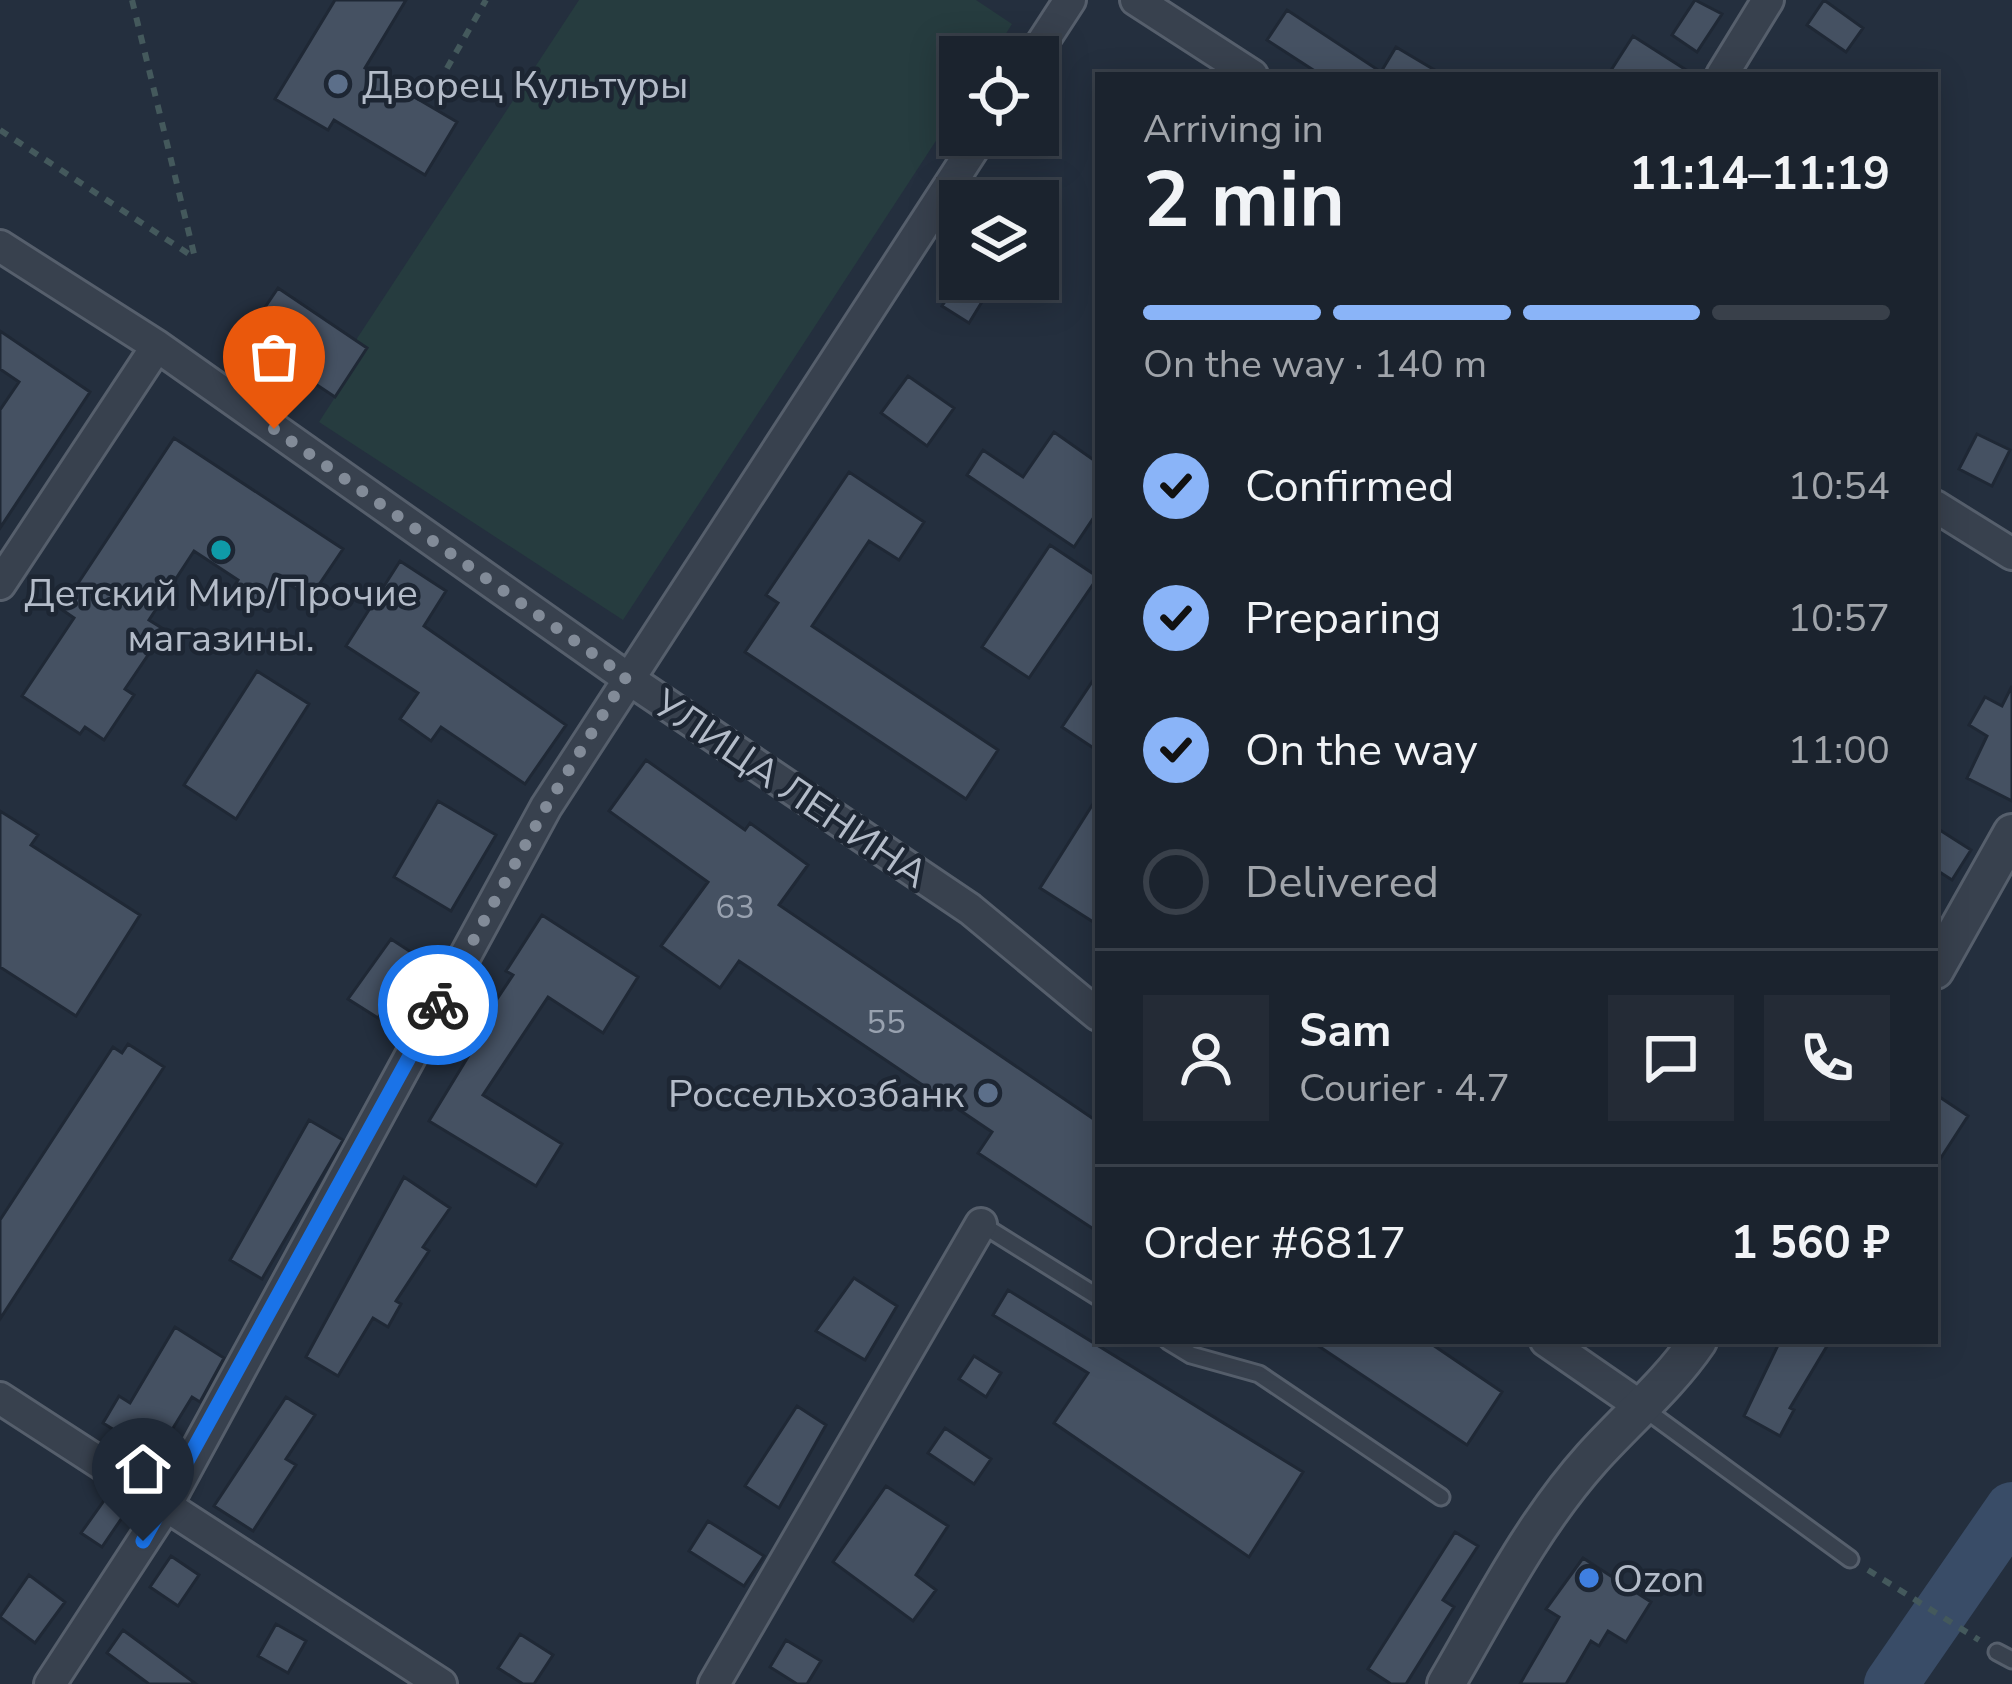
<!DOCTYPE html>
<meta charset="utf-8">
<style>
body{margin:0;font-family:"Nunito Sans",sans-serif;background:#242b36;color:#f1f3f6;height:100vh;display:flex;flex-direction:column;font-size:45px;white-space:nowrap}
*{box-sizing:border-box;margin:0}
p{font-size:39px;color:#a0a4aa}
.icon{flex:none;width:66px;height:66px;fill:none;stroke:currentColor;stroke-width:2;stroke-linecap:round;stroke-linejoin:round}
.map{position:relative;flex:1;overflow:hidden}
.sheet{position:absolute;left:1095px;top:72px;width:843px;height:1272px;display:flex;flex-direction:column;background:#1b232e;border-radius:0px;box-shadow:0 6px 30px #0003,0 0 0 3px #39404a}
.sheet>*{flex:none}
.controls{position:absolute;left:939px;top:36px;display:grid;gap:24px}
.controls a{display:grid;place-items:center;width:120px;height:120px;border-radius:0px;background:#1b232e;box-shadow:0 6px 30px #0003,0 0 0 3px #39404a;font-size:60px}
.pin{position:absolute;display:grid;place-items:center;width:102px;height:102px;color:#fff;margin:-123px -51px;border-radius:50% 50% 50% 0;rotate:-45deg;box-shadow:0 0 12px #0007}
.pin .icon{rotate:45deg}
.courier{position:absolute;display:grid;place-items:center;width:120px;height:120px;margin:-60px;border:9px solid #1a73e8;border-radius:50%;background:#fff;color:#222;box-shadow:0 3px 15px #0007}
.summary em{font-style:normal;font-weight:700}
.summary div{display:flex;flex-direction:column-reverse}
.summary{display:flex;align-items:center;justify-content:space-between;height:204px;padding:0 48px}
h1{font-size:78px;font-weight:700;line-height:90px}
.bar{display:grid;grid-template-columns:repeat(4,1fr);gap:18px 12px;align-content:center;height:144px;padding:0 48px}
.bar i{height:15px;border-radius:9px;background:#39404a}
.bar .on{background:#8ab4f8}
.bar p{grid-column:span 4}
.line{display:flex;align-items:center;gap:30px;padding:0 48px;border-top:3px solid #39404a}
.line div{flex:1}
.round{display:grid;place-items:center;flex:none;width:126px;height:126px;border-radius:0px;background:#242b36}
ol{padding:0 48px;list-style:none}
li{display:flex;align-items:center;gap:36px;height:132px}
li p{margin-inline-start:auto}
li .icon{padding:12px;border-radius:50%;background:#8ab4f8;color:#111;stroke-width:4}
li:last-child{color:#a0a4aa}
li i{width:66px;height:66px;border:6px solid #39404a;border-radius:50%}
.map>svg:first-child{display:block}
</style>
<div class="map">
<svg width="2012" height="1684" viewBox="0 0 2012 1684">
<rect width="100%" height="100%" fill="#242f3e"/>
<path fill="#263c3f" d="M 579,0 L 976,0 L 1012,24 L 991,57 L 960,57 L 960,104 L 623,620 L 319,422 L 367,348 L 356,340 Z"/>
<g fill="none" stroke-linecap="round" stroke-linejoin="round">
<path stroke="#394c67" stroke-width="54" d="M 1891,1684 L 2012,1509"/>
</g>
<path fill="#455162" stroke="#1f2835" stroke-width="3" d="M 335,0 L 406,0 L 365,68 L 457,122 L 425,175 L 334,120 L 328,130 L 275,99 Z
M 1695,0 L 1722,14 L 1697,52 L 1672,35 Z
M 1824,0 L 1863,28 L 1846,52 L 1807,25 Z
M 1287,10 L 1381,72 L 1396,47 L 1443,75 L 1321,75 L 1267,40 Z
M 1633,36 L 1694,75 L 1608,75 Z
M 960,279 L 996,279 L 969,323 L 942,306 Z
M 278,288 L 367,348 L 335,397 L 245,337 Z
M 0,331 L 90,392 L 0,528 L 0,410 L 19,382 L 0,369 Z
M 908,376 L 954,408 L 927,446 L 881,413 Z
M 1054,432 L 1098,463 L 1098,511 L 1074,547 L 967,475 L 983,450 L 1023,477 Z
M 1977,434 L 2010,450 L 1992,486 L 1959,469 Z
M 174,438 L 343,549 L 310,598 L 287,583 L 269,611 L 233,588 L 238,580 L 194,551 L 149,620 L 165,630 L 125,689 L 134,695 L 104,740 L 85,727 L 80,734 L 22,696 L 74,618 L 61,609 Z
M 849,472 L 924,522 L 899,560 L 869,541 L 812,626 L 998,750 L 966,799 L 745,652 L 778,603 L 766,595 Z
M 1050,545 L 1098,577 L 1029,678 L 982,647 Z
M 400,561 L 446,591 L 424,626 L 566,725 L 525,784 L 441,727 L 431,741 L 400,719 L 418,693 L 346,646 Z
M 257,671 L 309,704 L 236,819 L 184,785 Z
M 1098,673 L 1098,751 L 1062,727 Z
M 2012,686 L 2012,801 L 1967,778 L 1987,736 L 1969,725 L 1985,697 L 2002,706 Z
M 646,760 L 745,830 L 750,823 L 808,865 L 779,905 L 1098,1122 L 1098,1232 L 978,1153 L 992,1132 L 739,961 L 720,988 L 661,946 L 708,882 L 609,811 Z
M 1098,796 L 1098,925 L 1040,888 Z
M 438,801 L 496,835 L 451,911 L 394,877 Z
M 0,811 L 38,835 L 31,845 L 140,915 L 76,1016 L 0,967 Z
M 1935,827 L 1971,850 L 1952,880 L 1935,869 Z
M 542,915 L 638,977 L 603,1033 L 548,997 L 483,1095 L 562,1144 L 536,1186 L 429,1121 L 477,1042 L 471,1038 L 513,975 L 506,971 Z
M 391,939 L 417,956 L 378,1018 L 348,999 Z
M 128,1044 L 164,1067 L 0,1319 L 0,1220 L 113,1047 L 122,1053 Z
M 1935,1094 L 1968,1116 L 1935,1167 Z
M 309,1120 L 343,1140 L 262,1279 L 230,1260 Z
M 404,1177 L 450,1208 L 423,1247 L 429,1251 L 396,1301 L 401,1304 L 388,1327 L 373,1318 L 338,1376 L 306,1357 Z
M 854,1278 L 897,1306 L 865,1360 L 816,1331 Z
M 1008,1290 L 1303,1472 L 1249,1557 L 1054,1423 L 1088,1373 L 993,1315 Z
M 175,1327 L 224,1358 L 200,1402 L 192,1397 L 156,1456 L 103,1423 L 119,1396 L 130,1403 Z
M 1311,1341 L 1427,1341 L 1502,1392 L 1467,1445 Z
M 1780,1341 L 1830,1341 L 1790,1408 L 1794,1410 L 1780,1436 L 1744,1416 Z
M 974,1356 L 1001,1373 L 986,1397 L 959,1379 Z
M 286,1397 L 315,1415 L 286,1459 L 296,1465 L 253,1531 L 214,1506 Z
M 797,1406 L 826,1425 L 779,1508 L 745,1486 Z
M 945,1428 L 991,1459 L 974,1484 L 928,1453 Z
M 886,1486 L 948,1526 L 916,1575 L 936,1590 L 913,1621 L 833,1562 Z
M 108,1495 L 128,1509 L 102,1547 L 81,1533 Z
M 708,1521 L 764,1556 L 744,1586 L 689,1551 Z
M 1455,1532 L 1478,1546 L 1443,1600 L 1454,1607 L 1406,1684 L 1391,1684 L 1368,1669 Z
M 171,1556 L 199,1575 L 178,1606 L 150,1587 Z
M 1583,1558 L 1651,1602 L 1626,1642 L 1608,1631 L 1599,1646 L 1591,1641 L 1566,1684 L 1520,1684 L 1559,1617 L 1546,1609 Z
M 29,1575 L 65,1602 L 35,1643 L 0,1617 Z
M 276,1624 L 306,1641 L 288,1673 L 258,1656 Z
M 123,1630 L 196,1684 L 149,1684 L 107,1653 Z
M 520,1634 L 553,1655 L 534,1684 L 523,1684 L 498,1668 Z
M 786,1640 L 821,1661 L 807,1684 L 797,1684 L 770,1667 Z"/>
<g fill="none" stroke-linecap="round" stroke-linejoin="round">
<g stroke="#565f6c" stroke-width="21">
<path id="service" d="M 981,1224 L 1098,1297
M 1168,1341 L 1191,1355 L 1259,1374 L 1441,1497
M 1643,1408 L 1850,1559
M 1997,1652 L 2012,1660"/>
</g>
<g stroke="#565f6c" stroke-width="36">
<path id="minor" d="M 1136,0 L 1252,75
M 1033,57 L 1070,0
M 1722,75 L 1768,0
M 0,246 L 157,346 L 626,677 L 970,909 L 1098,1015
M 1935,506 L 2012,554
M 0,584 L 157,346
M 1546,1341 L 1643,1408
M 0,1398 L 441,1684
M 50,1684 L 166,1506 L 546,807 L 982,135
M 714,1684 L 981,1224"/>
</g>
<g stroke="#565f6c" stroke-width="42">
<path id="tertiary" d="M 1935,970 L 2012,833
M 1446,1684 C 1491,1607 1532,1525 1592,1458 C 1628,1418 1668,1385 1698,1341"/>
</g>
<path stroke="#44595c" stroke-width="6" stroke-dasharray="9 9" stroke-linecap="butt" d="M 132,0 L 195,258
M 438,84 L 486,0
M 0,130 L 192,256
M 1868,1570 L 1979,1640"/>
<use href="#service" stroke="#38414e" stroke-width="15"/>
<use href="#minor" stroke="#38414e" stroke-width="30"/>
<use href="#tertiary" stroke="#38414e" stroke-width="36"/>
</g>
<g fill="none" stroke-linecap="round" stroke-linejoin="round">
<path stroke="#828b98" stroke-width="12" stroke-dasharray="0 21.6" d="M 274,429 L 626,677 L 546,807 L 438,1005"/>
<path stroke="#1a73e8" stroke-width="15" d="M 143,1541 L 438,1005"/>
</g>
<g fill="#5c6f8a" stroke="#1d2633" stroke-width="4.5">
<circle cx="338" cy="84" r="12"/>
<circle cx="988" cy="1093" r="12"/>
</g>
<circle fill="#0f9aa8" stroke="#1d2633" stroke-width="4.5" cx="221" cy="550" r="12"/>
<circle fill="#3f7fe0" stroke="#1d2633" stroke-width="4.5" cx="1589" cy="1578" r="12"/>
<g text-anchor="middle" stroke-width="9" stroke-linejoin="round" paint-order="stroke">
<g font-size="33" fill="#98a1af">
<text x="735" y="918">63</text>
<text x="886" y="1033">55</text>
</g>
<g font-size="39" fill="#b4bcc9" stroke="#1d2633" text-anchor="start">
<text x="362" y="98">Дворец Культуры</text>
<text x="221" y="606" text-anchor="middle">Детский Мир/Прочие<tspan x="221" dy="45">магазины.</tspan></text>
<text x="964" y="1107" text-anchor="end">Россельхозбанк</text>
<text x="1613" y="1592">Ozon</text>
</g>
<g font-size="39" fill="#b4bcc9" stroke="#1d2633">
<text transform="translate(791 788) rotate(34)" y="14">УЛИЦА ЛЕНИНА</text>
</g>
</g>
</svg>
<div class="controls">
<a><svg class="icon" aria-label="locate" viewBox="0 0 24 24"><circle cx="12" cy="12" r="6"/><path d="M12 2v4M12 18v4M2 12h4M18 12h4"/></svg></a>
<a><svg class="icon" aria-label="layers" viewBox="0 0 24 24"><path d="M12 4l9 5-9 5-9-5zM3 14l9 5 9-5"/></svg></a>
</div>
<div class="pin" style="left:274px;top:429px;background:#ea580c"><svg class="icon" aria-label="bag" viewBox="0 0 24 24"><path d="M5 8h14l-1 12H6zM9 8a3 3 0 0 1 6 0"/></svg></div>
<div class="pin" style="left:143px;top:1541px;background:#1f2937"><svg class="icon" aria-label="home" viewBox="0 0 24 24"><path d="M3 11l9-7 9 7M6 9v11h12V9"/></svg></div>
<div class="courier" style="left:438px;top:1005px"><svg class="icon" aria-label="bike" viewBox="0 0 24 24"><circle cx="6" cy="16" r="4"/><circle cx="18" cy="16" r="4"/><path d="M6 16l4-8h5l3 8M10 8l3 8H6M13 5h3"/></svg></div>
<section class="sheet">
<div class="summary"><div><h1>2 min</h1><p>Arriving in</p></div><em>11:14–11:19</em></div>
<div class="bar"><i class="on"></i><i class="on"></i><i class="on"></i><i></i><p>On the way · 140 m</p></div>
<ol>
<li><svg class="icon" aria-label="check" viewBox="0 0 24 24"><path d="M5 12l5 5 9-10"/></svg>Confirmed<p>10:54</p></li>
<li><svg class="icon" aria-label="check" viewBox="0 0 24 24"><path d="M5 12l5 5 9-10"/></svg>Preparing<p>10:57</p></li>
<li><svg class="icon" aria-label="check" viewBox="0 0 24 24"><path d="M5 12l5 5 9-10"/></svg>On the way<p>11:00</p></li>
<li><i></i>Delivered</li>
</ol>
<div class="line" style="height:216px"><a class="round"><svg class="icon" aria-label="person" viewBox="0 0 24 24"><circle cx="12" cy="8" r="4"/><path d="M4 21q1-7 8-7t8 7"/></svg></a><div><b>Sam</b><p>Courier · 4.7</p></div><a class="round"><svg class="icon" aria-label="chat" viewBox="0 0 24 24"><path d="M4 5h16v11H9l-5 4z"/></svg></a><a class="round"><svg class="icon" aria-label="phone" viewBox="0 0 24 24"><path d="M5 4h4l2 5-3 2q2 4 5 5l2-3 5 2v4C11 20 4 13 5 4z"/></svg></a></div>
<div class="line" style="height:156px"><div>Order #6817</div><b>1 560 ₽</b></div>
</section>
</div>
